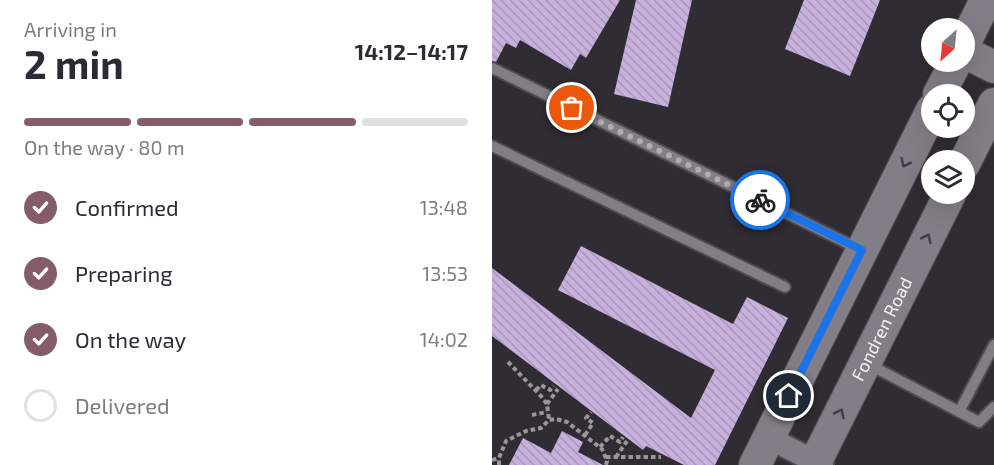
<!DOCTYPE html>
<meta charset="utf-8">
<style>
body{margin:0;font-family:"Exo 2",sans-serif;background:#f2f2f3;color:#2b2b33;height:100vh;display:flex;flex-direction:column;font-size:22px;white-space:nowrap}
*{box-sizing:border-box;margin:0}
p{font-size:20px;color:#7c7c81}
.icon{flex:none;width:33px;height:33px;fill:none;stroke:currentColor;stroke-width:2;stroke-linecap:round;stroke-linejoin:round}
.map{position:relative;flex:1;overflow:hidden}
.sheet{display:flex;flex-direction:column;background:#fff;width:492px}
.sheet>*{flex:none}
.needle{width:39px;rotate:207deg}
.tools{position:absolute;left:429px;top:18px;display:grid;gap:12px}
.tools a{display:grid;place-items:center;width:54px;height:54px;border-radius:50%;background:#fff;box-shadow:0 6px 24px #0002;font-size:30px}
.pin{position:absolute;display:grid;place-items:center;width:51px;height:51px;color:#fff;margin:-26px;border:3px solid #fff;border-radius:50%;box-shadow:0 2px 6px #0007}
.courier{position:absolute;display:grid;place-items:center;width:60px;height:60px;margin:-30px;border:4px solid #1a73e8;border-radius:50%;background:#fff;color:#222;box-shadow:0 2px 8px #0007}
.overview em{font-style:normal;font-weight:700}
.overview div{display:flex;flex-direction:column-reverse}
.overview{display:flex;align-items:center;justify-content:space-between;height:102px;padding:0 24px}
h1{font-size:39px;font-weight:700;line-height:45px}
.bar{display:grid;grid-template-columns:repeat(4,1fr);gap:9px 6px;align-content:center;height:72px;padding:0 24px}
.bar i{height:8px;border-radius:4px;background:#e1e1e2}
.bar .selected{background:#855d6a}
.bar p{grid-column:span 4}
ol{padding:0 24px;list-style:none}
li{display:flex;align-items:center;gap:18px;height:66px}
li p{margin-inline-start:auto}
li .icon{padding:6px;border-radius:50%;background:#855d6a;color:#fff;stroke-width:4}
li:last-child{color:#7c7c81}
li i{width:33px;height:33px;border:3px solid #e1e1e2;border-radius:50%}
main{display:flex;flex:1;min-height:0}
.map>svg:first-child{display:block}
</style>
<main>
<section class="sheet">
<div class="overview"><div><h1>2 min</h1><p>Arriving in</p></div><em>14:12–14:17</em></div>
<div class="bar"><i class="selected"></i><i class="selected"></i><i class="selected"></i><i></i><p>On the way · 80 m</p></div>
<ol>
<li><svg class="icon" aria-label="check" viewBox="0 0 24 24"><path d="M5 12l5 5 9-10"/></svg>Confirmed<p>13:48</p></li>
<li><svg class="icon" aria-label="check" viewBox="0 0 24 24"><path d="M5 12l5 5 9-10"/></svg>Preparing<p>13:53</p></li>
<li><svg class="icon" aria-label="check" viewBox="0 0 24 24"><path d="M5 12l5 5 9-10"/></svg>On the way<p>14:02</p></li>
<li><i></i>Delivered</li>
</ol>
</section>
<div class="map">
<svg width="502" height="465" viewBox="0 0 502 465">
<defs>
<pattern id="building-back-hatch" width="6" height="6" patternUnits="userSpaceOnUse" patternTransform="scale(1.5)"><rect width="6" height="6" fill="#c8b0dc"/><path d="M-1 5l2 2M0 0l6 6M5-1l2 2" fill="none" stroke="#a896b8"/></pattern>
</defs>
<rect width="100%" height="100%" fill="#302c33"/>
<path fill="url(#building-back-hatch)" d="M 0,0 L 128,0 L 94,58 L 88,54 L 79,70 L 28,40 L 24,48 L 14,43 L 4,62 L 0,61 Z
M 144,0 L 200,0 L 176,107 L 122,94 Z
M 312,0 L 388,0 L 358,76 L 293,49 Z
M 89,246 L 241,324 L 255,297 L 296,318 L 223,465 L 192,465 L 154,446 L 151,450 L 0,336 L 0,268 L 199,418 L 223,370 L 66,290 Z
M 70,431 L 91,442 L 86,452 L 111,465 L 17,465 L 31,438 L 59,453 Z"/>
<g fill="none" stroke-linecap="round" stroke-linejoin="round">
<g stroke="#4d4950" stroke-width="14">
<path id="service" d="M 0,68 L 367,249
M 0,146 L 293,287
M 376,364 L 487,422 L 502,407
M 467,412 L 502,345"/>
</g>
<g stroke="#4d4950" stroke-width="26">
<path id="minor" d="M 277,438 L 330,465"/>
</g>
<g stroke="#4d4950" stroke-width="34">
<g id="secondary">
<path d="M 472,44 L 494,0"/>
<path d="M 472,52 L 502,67"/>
<path d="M 447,94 L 464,62"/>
<path d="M 472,164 L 502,104"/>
<path d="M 263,465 L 440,110"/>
<path id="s1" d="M 322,465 L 458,194"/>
</g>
</g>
<path stroke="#99969c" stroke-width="4" stroke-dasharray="4.5 3" stroke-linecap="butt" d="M 16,362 L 49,396 L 55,404 L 57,420
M 44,390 L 49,385 L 58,390 L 62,386
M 55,404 L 66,389
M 40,415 L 55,412
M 93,435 L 101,423 L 94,418 L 99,412
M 108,447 L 118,436 L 128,442 L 131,437
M 114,457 L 169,457
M 124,457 L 135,441
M 0,460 L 7,458
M 7,465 L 7,458 L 14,441 L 34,431 L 49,428 L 57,420 L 64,419 L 75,422 L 110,449 L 115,461 L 114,465"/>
<use href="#service" stroke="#827d86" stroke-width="10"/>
<use href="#minor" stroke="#827d86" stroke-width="22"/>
<use href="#secondary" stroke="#827d86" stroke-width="32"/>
</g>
<defs><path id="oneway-chevron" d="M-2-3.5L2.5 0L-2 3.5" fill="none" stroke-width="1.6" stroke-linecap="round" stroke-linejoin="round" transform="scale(1.5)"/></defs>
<g stroke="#423d45">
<use href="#oneway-chevron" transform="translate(413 163) rotate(116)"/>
<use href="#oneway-chevron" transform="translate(435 238) rotate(-64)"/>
<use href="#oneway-chevron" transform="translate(348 413) rotate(-64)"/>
</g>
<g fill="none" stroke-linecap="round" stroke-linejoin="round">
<path stroke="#afacb2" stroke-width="6" stroke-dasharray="0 10.8" d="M 80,108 L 268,200"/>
<path stroke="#1a73e8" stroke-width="8" d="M 268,200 L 370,250 L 297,396"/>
</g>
<g text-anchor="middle" stroke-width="6" stroke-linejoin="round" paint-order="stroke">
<g font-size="18" fill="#f3f1f6" stroke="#262229">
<text dy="6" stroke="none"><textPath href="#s1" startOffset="152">Fondren Road</textPath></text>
</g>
</g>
</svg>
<div class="tools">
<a><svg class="needle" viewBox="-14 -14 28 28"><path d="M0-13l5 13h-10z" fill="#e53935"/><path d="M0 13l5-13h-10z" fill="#7c7c81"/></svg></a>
<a><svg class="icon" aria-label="locate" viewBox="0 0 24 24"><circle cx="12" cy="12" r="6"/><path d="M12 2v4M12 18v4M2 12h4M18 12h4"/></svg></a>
<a><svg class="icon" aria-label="layers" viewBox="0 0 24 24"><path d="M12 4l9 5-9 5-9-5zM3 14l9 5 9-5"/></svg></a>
</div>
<div class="pin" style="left:80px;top:108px;background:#ea580c"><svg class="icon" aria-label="bag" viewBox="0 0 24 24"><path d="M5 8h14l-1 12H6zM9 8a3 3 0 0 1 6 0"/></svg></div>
<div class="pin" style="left:297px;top:396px;background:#1f2937"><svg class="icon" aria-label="home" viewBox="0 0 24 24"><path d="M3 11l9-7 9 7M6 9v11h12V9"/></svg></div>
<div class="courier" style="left:268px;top:200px"><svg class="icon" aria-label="bike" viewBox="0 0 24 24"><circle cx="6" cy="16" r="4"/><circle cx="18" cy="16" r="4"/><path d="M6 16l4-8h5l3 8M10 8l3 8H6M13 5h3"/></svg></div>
</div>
</main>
